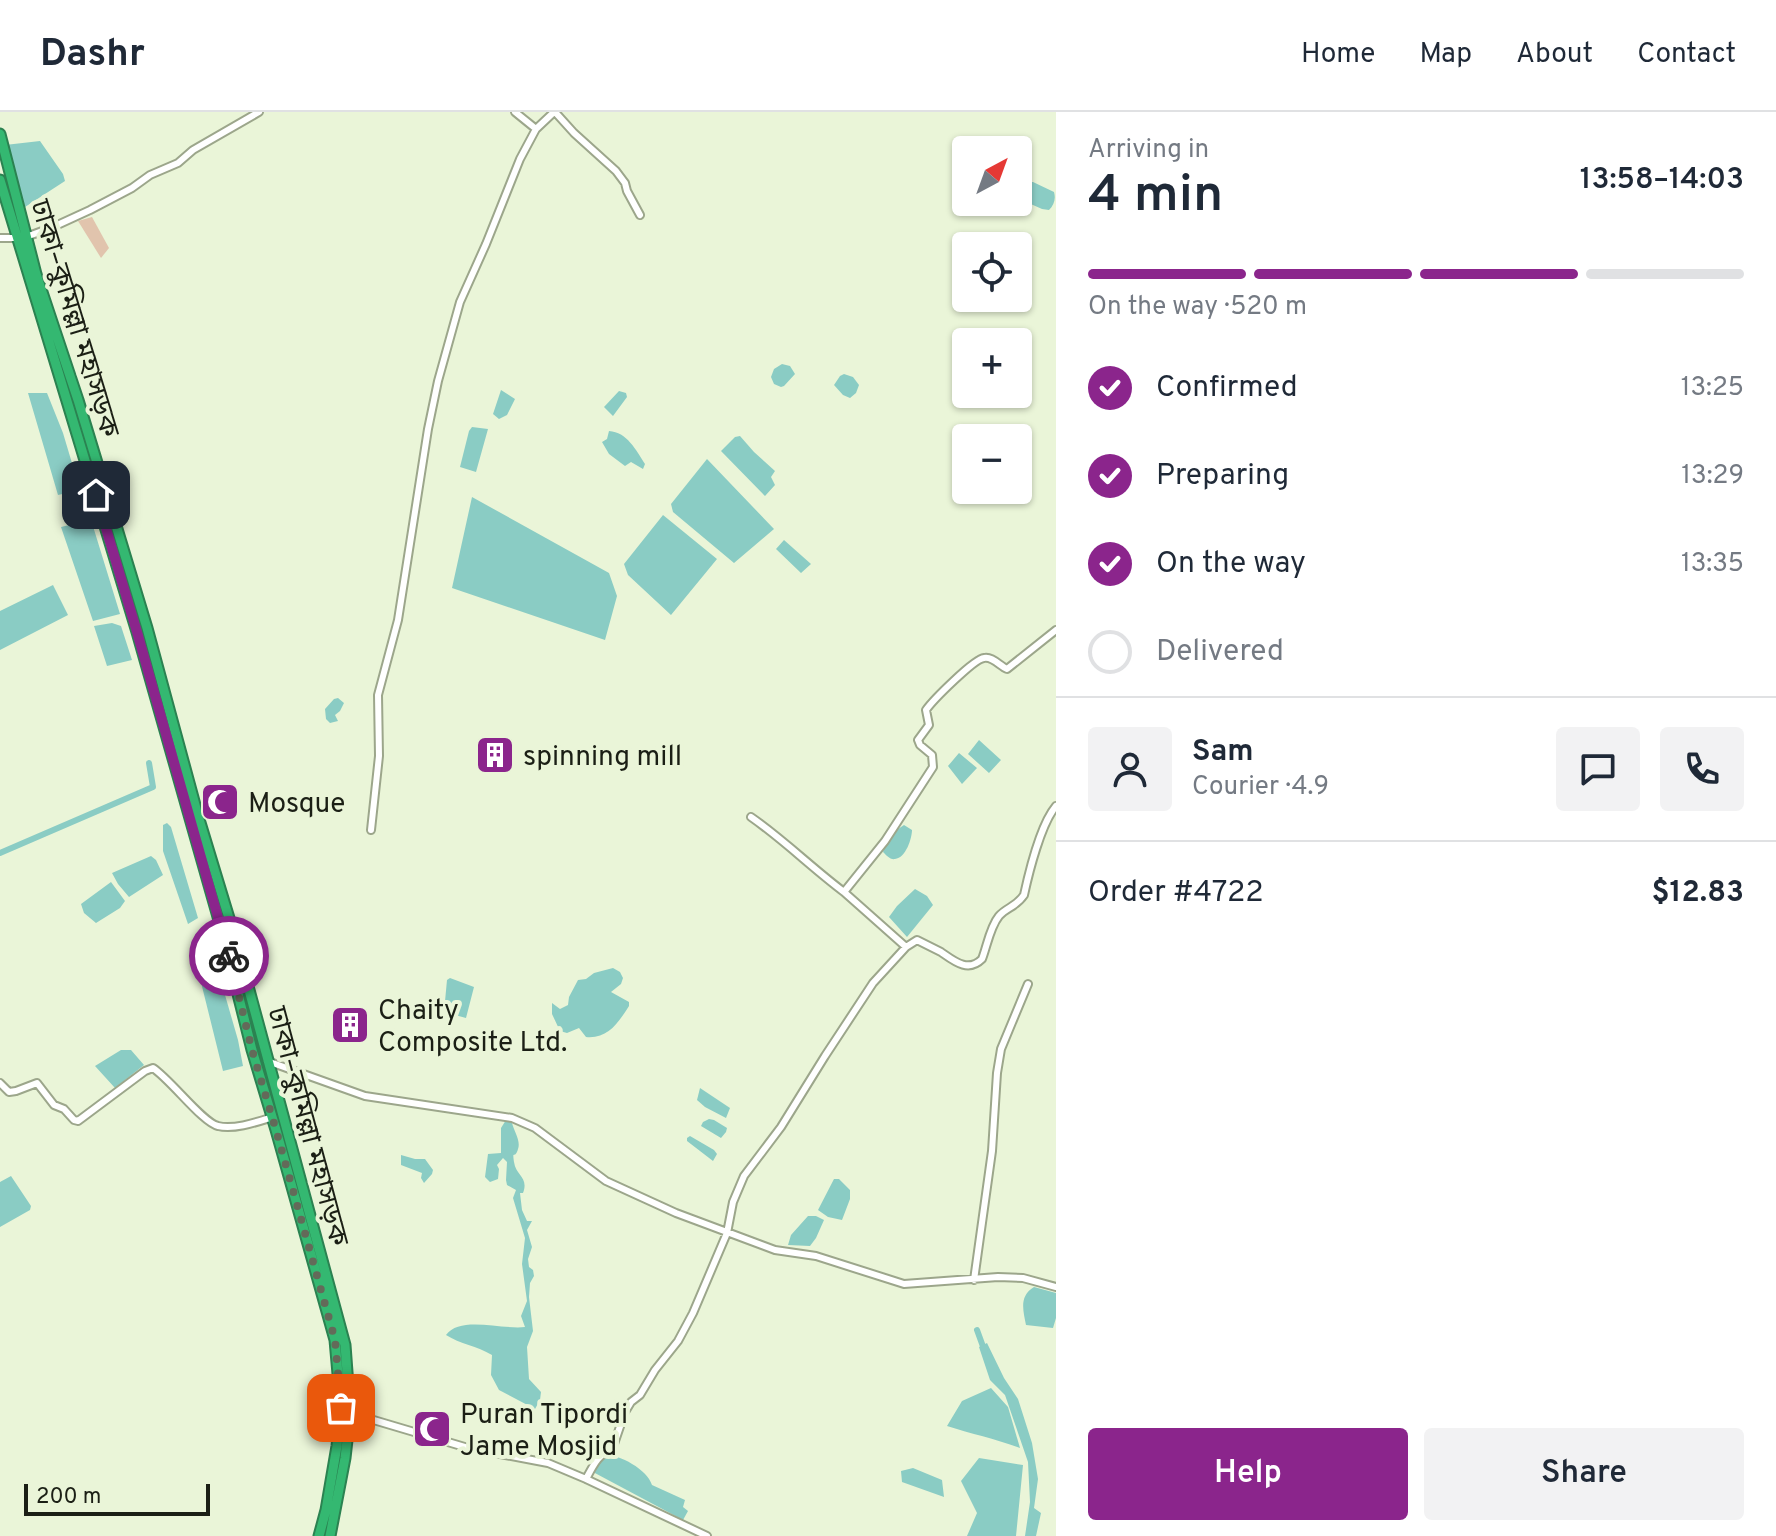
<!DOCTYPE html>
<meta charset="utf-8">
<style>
body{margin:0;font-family:Overpass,"Noto Sans Bengali",sans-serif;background:#f2f2f3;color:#1f2937;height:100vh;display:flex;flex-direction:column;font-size:30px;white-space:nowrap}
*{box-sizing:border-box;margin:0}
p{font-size:26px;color:#747a83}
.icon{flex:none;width:44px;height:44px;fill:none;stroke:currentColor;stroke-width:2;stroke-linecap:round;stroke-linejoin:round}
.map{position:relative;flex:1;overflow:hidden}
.side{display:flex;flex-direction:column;background:#fff;width:720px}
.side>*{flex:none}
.needle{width:52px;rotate:41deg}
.controls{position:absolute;left:952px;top:24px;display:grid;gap:16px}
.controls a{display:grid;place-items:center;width:80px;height:80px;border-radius:8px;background:#fff;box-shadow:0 2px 6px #0004;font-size:40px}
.scale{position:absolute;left:24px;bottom:20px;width:186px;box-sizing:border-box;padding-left:8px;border:4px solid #1b1f15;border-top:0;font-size:22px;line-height:28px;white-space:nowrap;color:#1b1f15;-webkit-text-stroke:6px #eaf5d8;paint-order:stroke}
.pin{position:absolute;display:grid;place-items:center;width:68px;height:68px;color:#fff;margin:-34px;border-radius:16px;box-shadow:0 4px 12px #0006}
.courier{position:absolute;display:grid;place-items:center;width:80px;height:80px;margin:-40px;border:6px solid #8b258c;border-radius:50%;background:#fff;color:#222;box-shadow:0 2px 10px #0007}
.summary em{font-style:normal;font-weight:600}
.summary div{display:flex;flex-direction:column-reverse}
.summary{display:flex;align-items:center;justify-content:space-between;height:136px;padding:0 32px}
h1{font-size:52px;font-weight:600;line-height:60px}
.bar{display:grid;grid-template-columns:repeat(4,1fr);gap:12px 8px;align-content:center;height:96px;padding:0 32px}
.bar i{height:10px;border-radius:6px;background:#e0e1e3}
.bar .current{background:#8b258c}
.bar p{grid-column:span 4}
.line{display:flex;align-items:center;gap:20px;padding:0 32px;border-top:2px solid #e0e1e3}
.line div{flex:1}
.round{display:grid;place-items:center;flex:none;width:84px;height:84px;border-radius:8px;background:#f2f2f3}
ol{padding:0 32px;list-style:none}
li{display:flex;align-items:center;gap:24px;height:88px}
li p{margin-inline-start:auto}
li .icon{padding:8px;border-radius:50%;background:#8b258c;color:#fff;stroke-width:4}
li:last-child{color:#747a83}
li i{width:44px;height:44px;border:4px solid #e0e1e3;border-radius:50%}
.primary-button{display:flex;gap:16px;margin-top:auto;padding:16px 32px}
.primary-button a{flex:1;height:92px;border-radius:8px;background:#8b258c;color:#fff;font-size:32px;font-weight:600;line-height:92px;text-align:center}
.primary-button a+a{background:#f2f2f3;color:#1f2937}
header{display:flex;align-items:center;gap:48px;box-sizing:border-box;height:112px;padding:0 40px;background:#fff;border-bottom:2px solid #e0e1e3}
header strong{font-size:38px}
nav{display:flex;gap:44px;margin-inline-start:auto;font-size:28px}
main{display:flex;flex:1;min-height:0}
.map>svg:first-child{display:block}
</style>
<header>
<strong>Dashr</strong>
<nav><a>Home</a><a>Map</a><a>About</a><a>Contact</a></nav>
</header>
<main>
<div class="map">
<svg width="1056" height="1424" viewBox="0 0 1056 1424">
<rect width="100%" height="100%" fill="#eaf5d8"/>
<path fill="#e1c4ad" d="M 92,105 L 109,136 L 101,146 L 78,109 Z"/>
<path fill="#8accc4" d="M 40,29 L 63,62 L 65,69 L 25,95 L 5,33 Z
M 1029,70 L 1033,70 L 1054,80 C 1056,87 1054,93 1049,98 L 1042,97 L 1024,89 L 1022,84 Z
M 782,252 L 790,254 L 795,262 L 784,274 L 781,275 L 774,272 L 771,265 L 774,257 Z
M 844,262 L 853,265 L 859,273 L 856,281 L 850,286 L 843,283 L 834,273 L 840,264 Z
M 501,278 L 515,287 L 507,303 L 499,307 L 493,302 Z
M 619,279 L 626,281 L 627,285 L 613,304 L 604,295 Z
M 28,281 L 47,281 L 63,321 L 80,378 L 58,383 Z
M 472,315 L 488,317 L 476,360 L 460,355 L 469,319 Z
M 609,319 C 627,320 636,338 645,352 L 643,357 L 631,350 L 625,354 L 609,342 L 602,330 L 607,327 Z
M 740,324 L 754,340 L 775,359 L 771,365 L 775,373 L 765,384 L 721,339 L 735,325 Z
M 707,347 L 774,417 L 734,451 L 673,400 L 671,392 Z
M 472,385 L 609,461 L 617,484 L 605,528 L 452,476 Z
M 663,403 L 717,447 L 671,503 L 628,463 L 624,452 Z
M 86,409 L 92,411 L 120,502 L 93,509 L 61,415 Z
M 784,428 L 811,452 L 801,461 L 776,437 Z
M 53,473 L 68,503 L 0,538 L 0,499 Z
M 112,511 L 121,514 L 132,548 L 107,554 L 94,514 Z
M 338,586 L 344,591 L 340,599 L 335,603 L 338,609 L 330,611 L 326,607 L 325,597 L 334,587 Z
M 979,628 L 1001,648 L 989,661 L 968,642 Z
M 959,641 L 977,656 L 962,672 L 948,654 Z
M 167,711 L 171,715 L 198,806 L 188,812 L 163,739 L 163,713 Z
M 904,713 L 912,718 C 912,726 906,746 895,747 C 890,748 886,743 883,740 C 885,729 894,719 904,713 Z
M 151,744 L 156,748 L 163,763 L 129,785 L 118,772 L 112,761 Z
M 111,770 L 125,789 L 120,796 L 96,811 L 84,801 L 81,792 Z
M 915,777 L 927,784 L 933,793 L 907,825 L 889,805 L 897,794 Z
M 208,824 L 238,928 L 243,954 L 223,959 L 191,830 Z
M 613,856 L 620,860 L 623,866 L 621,872 L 611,880 L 629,890 L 629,894 C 618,911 608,927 586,925 L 579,916 L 567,921 L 560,919 L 552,902 L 552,891 L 560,897 L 568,893 L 569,885 L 578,868 L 586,867 L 594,861 Z
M 450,866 L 474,875 L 466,906 L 444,900 L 447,868 Z
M 121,938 L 131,938 L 144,953 L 115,976 L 95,954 Z
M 700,976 L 730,996 L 726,1006 L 705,995 L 697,988 Z
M 709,1007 L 714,1008 L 727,1016 L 726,1020 L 721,1026 L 701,1014 L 703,1010 Z
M 506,1008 L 512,1011 C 514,1019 521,1029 518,1037 C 515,1048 512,1037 514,1050 C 516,1064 529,1065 523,1081 L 520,1081 L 522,1098 L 527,1109 L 532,1109 L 527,1118 L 532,1135 L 528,1147 L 529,1155 L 533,1158 L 534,1164 L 530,1171 L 529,1185 L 533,1219 L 527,1235 L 529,1267 L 541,1280 L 540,1288 L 535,1297 L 499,1278 L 491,1263 L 492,1243 C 477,1234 460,1232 446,1223 C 460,1203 502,1218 525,1215 L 521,1204 L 527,1189 L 522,1152 L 525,1126 L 513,1086 L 516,1078 L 507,1073 L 506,1068 L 507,1050 L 503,1046 L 497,1053 L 499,1057 L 498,1067 L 490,1070 L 485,1065 L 488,1042 L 501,1041 L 501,1016 Z
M 690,1024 L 714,1038 L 717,1042 L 713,1049 L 687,1029 L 687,1026 Z
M 401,1043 L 415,1047 L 425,1047 L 433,1058 L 432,1062 L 424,1071 L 421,1066 L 422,1061 L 401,1053 Z
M 11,1064 L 31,1094 L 30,1098 L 0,1115 L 0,1070 Z
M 834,1067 L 839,1067 L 850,1078 L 850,1087 L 842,1108 L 828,1105 L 818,1098 Z
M 808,1104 L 816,1104 L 824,1108 L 816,1126 L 810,1134 L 788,1133 L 791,1123 Z
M 1034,1175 L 1056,1181 L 1056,1206 L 1053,1216 L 1026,1213 C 1023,1198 1019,1184 1034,1175 Z
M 987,1231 L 1004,1266 L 1018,1287 L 1032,1331 L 1038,1367 L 1034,1396 L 1041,1401 L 1036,1424 L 1025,1424 L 1030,1390 L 1028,1350 L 1005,1283 L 990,1268 L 979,1235 Z
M 991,1276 L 1008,1295 L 1020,1336 C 996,1327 972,1322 947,1314 L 962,1289 Z
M 604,1342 C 620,1343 647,1357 652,1373 L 685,1388 L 683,1395 L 688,1399 L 683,1408 L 593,1360 Z
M 979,1346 L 1023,1353 L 1016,1424 L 967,1424 L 977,1401 L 961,1369 Z
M 913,1356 L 942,1368 L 944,1385 L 902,1370 L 901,1359 Z"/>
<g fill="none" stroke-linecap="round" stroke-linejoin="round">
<path stroke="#8accc4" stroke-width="6" d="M 0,741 L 153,675 L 149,651
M 977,1218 L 985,1240"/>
<g stroke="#9ca68b" stroke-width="10">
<path id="minor" d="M 515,0 L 536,17
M 555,0 L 574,21 L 616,59 L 625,71 L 627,79 L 640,103
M 26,125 L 53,115 L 90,98 L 132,76 L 150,63 L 178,51 L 193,38 L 259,0
M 0,126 L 17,126
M 751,705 C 784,728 812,756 844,780
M 371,718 L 379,644 L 378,583 L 398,508 L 428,317 L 438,269 L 460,190 L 486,132 L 520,47 L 536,17 L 554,0
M 906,835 L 844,780 L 885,729 L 933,655 L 932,643 L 920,633 L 918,628 L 929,613 L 926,598 C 933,588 974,547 984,546 C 992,544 1000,554 1007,557 L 1056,518
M 267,949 L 365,984 L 512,1006 L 535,1016 L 606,1069 L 676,1101 L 775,1138 L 816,1144 L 904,1172 L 998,1165 L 1023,1166 L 1056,1175
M 0,971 L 9,980 L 16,979 L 37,971 L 54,993 L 64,997 L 74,1008 L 78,1009 L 145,959 L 153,956 C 171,968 203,1011 218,1014 C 234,1018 257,1010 273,1005
M 974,1168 L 992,1039 L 997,961 L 1001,937 L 1028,872
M 350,1301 L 468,1336 L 548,1351 L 586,1367 L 707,1424
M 586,1367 C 595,1350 597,1345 613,1335 L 625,1300 L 631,1290 L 640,1283 L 655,1258 L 678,1229 L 693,1201 L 727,1121 L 733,1090 L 744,1064 L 781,1015 L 825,944 L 873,871 L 906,835 L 917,828 C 925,832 933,836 941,840 C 954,849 968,861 982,847 C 987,834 990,815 999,804 C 1007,795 1016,795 1024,783 C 1029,760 1041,712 1056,694"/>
</g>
<g stroke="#2b8251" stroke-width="13">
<path id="highway" d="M 0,22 L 36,162 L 78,288 L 147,516 L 198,704 L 235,826 L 345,1233 L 350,1301 L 345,1346 L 330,1424
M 0,68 L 137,520 L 224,826 L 252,938 L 276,1018 L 335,1228 L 341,1296 L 337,1334 L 326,1398 L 319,1424"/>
</g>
<use href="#minor" stroke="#fff" stroke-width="6"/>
<use href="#highway" stroke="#34b871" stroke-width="9"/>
</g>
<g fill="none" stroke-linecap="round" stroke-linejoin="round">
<path stroke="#636a59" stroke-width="8" stroke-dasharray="0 14.4" d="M 229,844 L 252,938 L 276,1018 L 335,1228 L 341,1296"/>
<path stroke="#8b258c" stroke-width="10" d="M 96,383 L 137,520 L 229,844"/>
</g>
<defs>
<g id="building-square" transform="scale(2)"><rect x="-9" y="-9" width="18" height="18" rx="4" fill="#8b258c" stroke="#eaf5d8"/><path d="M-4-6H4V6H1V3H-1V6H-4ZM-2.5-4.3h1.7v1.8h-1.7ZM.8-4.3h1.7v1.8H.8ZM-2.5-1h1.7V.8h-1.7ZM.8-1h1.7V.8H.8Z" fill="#fff"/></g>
<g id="mosque-square" transform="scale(2)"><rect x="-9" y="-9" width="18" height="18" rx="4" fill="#8b258c" stroke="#eaf5d8"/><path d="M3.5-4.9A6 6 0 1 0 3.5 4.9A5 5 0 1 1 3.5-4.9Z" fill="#fff"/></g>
</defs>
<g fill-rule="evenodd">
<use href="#building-square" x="495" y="643"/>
<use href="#mosque-square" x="220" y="690"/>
<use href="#building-square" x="350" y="913"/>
<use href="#mosque-square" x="432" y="1317"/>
</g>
<g text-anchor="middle" stroke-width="8" stroke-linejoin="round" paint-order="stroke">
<g font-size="28" fill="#1b1f15" stroke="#eaf5d8">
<text transform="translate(76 206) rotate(73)" y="10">ঢাকা–কুমিল্লা মহাসড়ক</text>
<text transform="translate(309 1014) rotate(75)" y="10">ঢাকা–কুমিল্লা মহাসড়ক</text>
</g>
<g font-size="28" fill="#1b1f15" stroke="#eaf5d8" text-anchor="start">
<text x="523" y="653">spinning mill</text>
<text x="248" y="700">Mosque</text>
<text x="378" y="907">Chaity<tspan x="378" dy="32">Composite Ltd.</tspan></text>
<text x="460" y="1311">Puran Tipordi<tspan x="460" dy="32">Jame Mosjid</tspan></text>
</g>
</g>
</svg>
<div class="controls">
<a><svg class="needle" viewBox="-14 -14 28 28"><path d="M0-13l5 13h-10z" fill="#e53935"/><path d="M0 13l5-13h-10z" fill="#747a83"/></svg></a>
<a><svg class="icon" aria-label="locate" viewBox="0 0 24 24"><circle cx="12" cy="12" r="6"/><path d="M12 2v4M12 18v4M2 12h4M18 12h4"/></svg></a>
<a>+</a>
<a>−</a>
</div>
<div class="scale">200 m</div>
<div class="pin" style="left:341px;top:1296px;background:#ea580c"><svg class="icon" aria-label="bag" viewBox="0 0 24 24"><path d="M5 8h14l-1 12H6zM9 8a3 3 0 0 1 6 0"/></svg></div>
<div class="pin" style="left:96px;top:383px;background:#1f2937"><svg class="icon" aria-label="home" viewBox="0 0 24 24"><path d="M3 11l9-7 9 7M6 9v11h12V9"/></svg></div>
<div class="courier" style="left:229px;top:844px"><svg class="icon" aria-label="bike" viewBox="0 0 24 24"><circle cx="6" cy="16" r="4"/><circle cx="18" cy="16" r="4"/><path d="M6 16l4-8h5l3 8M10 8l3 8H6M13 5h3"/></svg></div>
</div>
<section class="side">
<div class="summary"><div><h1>4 min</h1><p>Arriving in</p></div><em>13:58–14:03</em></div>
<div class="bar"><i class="current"></i><i class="current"></i><i class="current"></i><i></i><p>On the way · 520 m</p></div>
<ol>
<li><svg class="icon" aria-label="check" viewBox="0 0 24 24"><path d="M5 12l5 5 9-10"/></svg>Confirmed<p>13:25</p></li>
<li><svg class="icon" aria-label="check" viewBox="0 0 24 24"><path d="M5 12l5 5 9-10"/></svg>Preparing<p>13:29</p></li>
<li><svg class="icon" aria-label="check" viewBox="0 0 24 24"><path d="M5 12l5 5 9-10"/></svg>On the way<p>13:35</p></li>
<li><i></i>Delivered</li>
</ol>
<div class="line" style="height:144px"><a class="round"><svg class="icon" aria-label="person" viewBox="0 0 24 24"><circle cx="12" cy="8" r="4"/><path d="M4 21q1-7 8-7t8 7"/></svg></a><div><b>Sam</b><p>Courier · 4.9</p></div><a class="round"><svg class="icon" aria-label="chat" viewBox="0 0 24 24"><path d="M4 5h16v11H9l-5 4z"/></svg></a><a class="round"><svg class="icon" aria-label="phone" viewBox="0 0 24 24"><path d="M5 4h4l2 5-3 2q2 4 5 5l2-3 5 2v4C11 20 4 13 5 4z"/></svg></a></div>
<div class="line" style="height:104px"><div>Order #4722</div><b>$12.83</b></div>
<div class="primary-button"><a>Help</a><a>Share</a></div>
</section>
</main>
